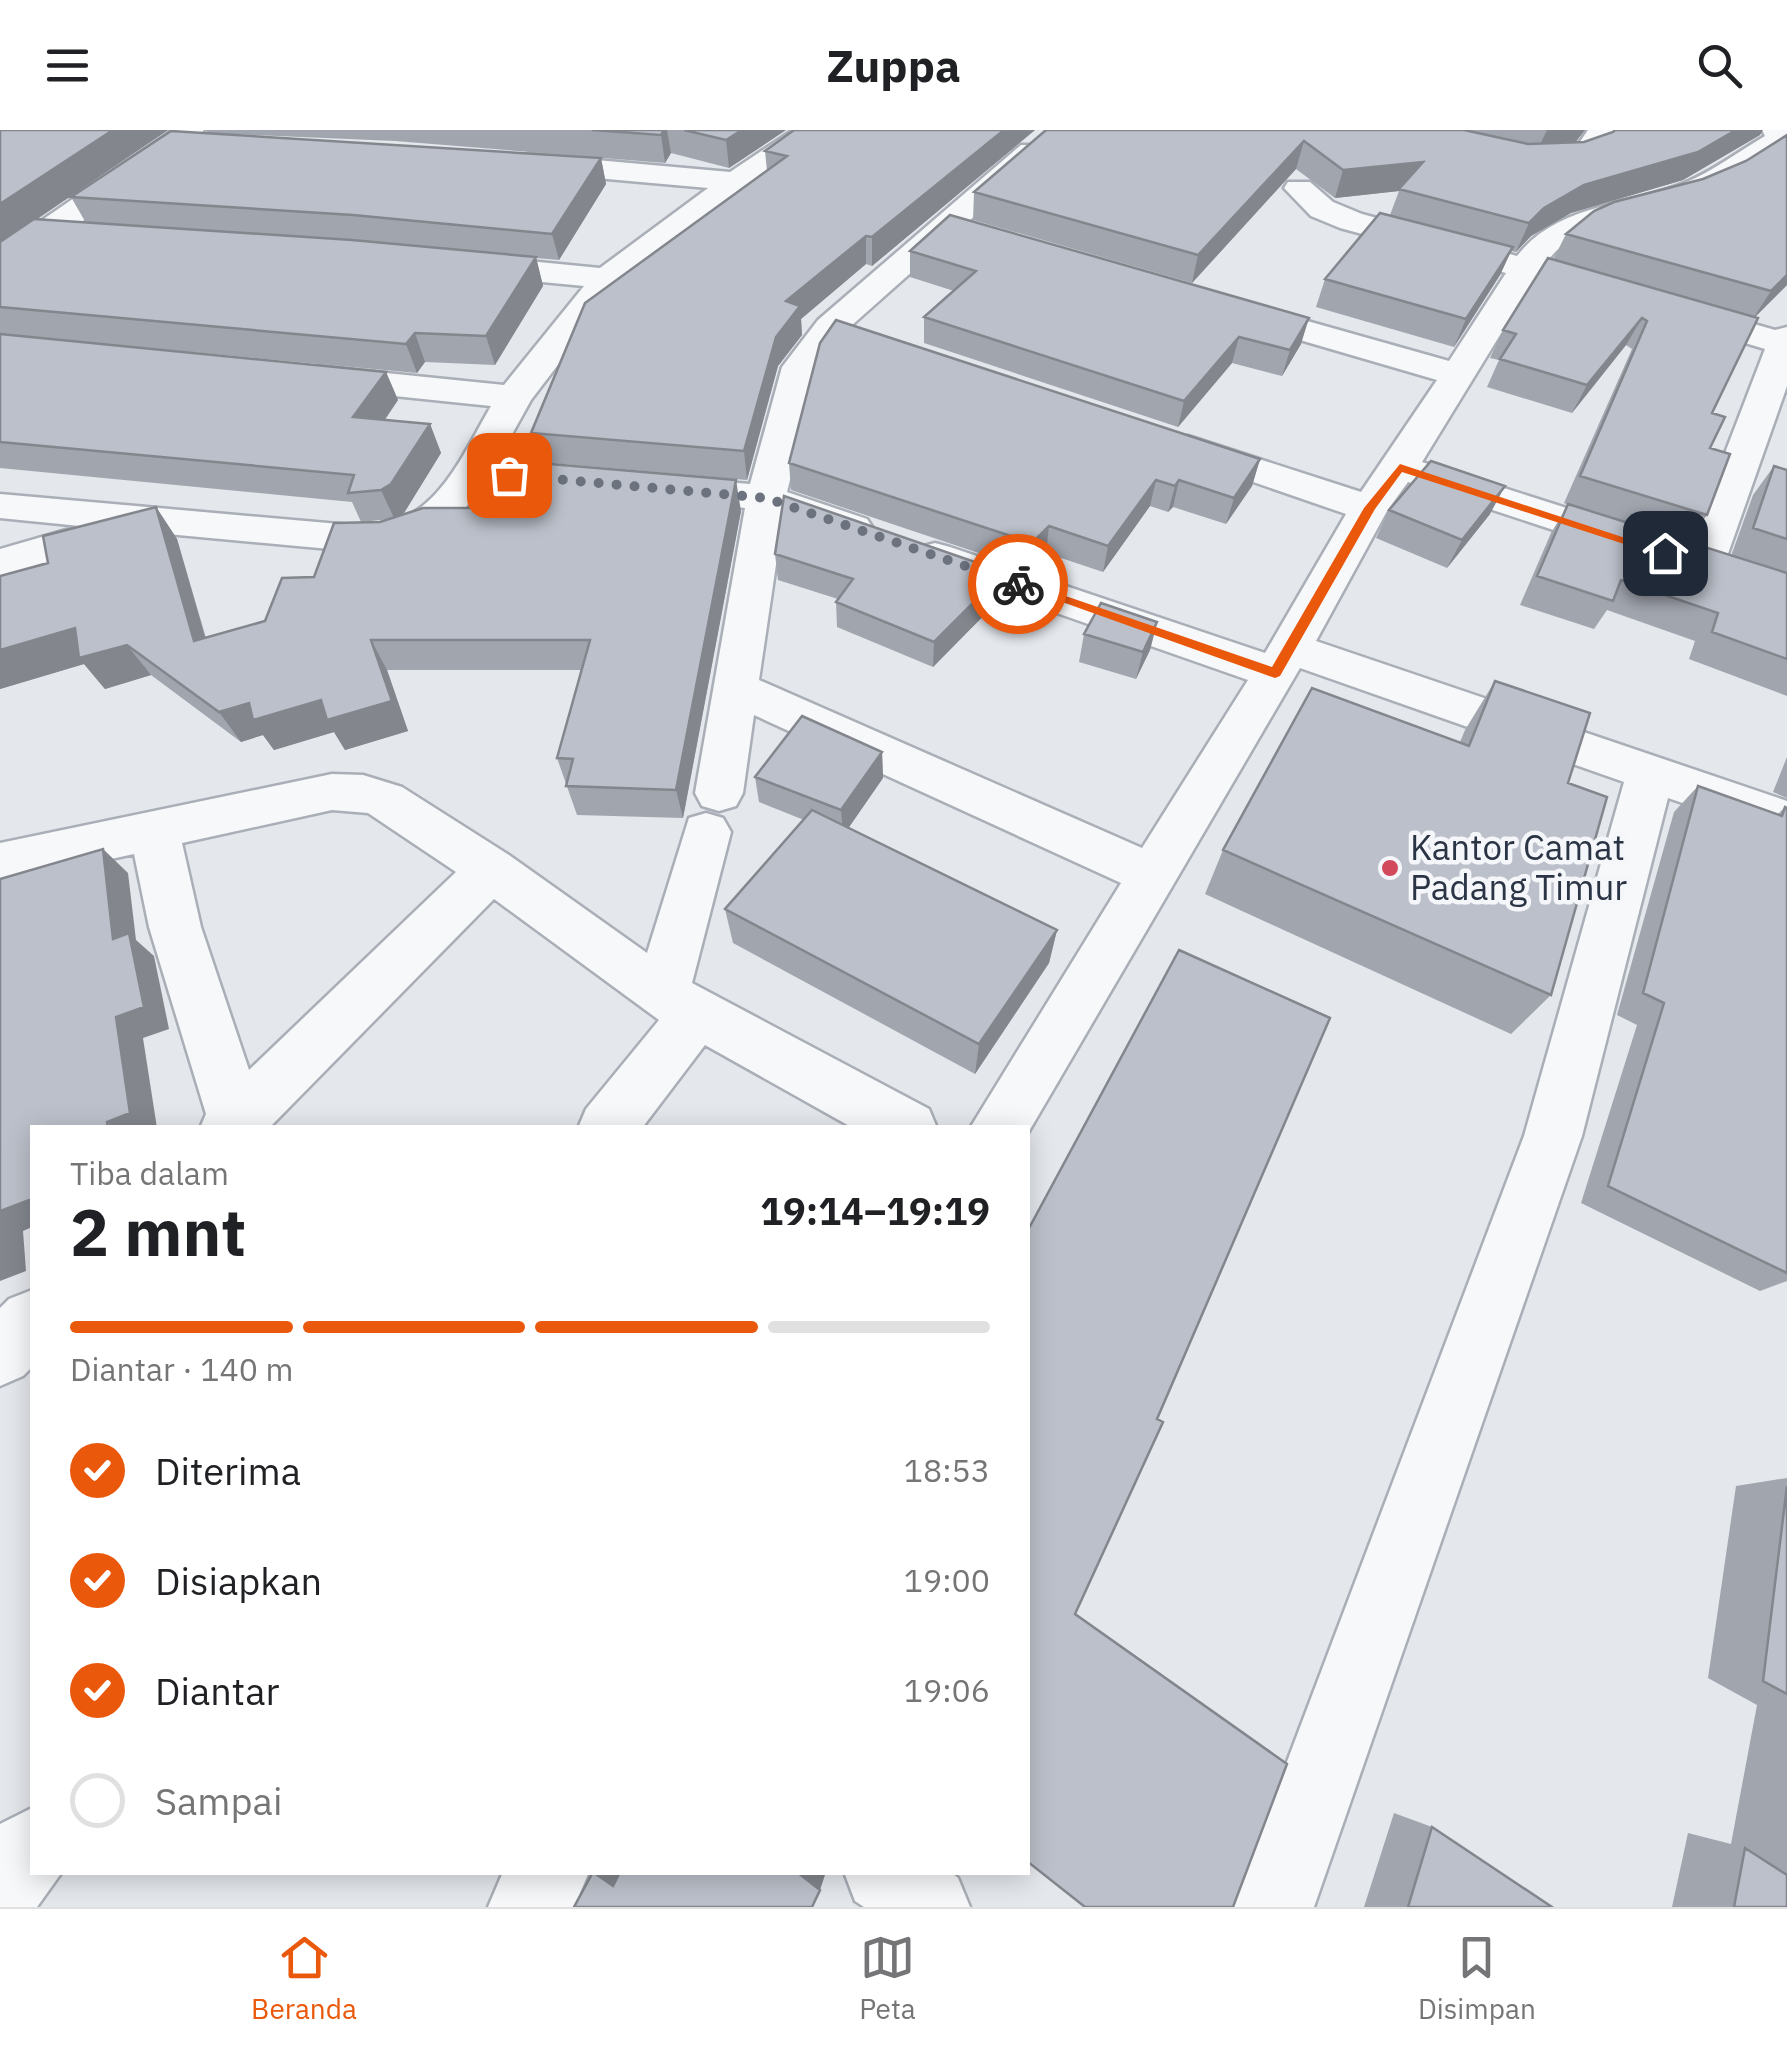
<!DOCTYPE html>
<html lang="id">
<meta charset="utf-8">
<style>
body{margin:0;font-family:"IBM Plex Sans",sans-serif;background:#f6f6f6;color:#202124;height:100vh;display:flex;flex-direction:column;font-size:38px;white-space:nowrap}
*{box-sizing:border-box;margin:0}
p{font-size:32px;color:#757577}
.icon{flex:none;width:55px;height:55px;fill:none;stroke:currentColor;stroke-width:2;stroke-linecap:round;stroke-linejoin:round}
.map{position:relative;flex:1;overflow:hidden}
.side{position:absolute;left:30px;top:995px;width:1000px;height:750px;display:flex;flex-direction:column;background:#fff;border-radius:0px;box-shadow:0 5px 25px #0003}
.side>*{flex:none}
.pin{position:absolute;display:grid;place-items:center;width:85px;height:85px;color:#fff;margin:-42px;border-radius:20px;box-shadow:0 5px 15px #0006}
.courier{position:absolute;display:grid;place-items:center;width:100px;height:100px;margin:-50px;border:8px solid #ea580c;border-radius:50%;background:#fff;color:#222;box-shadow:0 2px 12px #0007}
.summary em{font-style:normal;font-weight:700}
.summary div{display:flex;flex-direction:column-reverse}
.summary{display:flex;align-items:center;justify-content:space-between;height:170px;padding:0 40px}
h1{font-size:65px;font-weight:700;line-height:75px}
.bar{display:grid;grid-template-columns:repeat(4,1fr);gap:15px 10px;align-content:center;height:120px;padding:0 40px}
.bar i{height:12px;border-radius:8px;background:#e0e0e0}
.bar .on{background:#ea580c}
.bar p{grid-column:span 4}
ol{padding:0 40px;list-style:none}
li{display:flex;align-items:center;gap:30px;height:110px}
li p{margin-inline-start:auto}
li .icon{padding:10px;border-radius:50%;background:#ea580c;color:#fff;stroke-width:4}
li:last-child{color:#757577}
li i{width:55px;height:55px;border:5px solid #e0e0e0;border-radius:50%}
header{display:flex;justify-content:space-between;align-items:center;height:130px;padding:0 40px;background:#fff;font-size:45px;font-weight:700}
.tabs{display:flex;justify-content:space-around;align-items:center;height:140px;border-top:2px solid #e0e0e0;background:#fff;font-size:28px;color:#757577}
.tabs a{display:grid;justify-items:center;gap:5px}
.tabs .on{color:#ea580c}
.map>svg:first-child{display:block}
</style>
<header><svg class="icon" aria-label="menu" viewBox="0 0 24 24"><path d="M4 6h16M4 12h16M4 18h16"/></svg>Zuppa<svg class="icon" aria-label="search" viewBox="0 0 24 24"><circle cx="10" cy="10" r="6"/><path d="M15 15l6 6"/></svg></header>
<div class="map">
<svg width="1787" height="1777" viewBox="0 0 1787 1777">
<rect width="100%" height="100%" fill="#e4e7ec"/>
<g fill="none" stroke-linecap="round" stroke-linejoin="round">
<g stroke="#a9aeb7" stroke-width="5">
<path id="minor" d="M 173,0 L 204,0 L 186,19 L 11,141 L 0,144 L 0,119 Z
M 793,0 L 826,0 L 619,155 L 531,270 L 491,342 L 451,398 L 413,416 L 373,423 L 135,401 L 131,407 L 0,446 L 0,419 L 80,396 L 0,388 L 0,364 L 373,397 C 437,390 462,326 491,276 L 317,258 L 304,255 L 299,247 L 304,239 L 317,236 L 504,255 L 584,156 L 467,145 L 456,142 L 451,135 L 456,128 L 467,125 L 600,138 L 708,58 L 529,42 L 519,39 L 514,33 L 519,27 L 529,24 L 730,42 Z
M 1374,0 C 1392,0 1412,0 1429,1 C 1479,10 1526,30 1577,16 L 1588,0 L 1616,0 L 1597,28 C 1530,57 1445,23 1378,6 Z
M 1762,0 L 1787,0 L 1787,17 C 1761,33 1735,54 1707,66 C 1656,88 1580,85 1545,134 L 1568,140 L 1572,147 L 1568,154 L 1556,157 L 1533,151 L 1422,332 L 1645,403 L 1651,412 L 1645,421 L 1631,425 L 1617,421 L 1408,352 L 1387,381 L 1316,511 L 1787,671 L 1787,709 L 1668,668 L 1582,1006 L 1314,1777 L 1232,1777 L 1524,1006 L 1624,652 L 1300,538 L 1028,1003 L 1028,998 L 970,998 L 1121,753 L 754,585 L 743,663 L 736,676 L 719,681 L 702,676 L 695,663 L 745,378 L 651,367 L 645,359 L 651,351 L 665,347 L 750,354 L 782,237 L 818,190 L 1021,15 L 1041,15 L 1045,21 L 1041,27 L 842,204 L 818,238 L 787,362 L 867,389 L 873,398 L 867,407 L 853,411 L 783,387 L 759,550 L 1142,718 L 1248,550 L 920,435 L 914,426 L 920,417 L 935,413 L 950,417 L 1265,523 L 1346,384 L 1175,325 L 1169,317 L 1175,309 L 1188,306 L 1361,362 L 1437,250 L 1221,187 L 1216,180 L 1221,173 L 1233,170 L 1449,231 L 1506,143 L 1340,98 L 1311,86 L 1284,58 L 1288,52 L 1310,52 L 1333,72 L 1362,84 L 1517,126 C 1557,74 1627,76 1684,53 C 1712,42 1739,21 1765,6 Z
M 1677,172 L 1775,200 L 1787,197 L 1787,256 L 1724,435 L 1718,445 L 1703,448 L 1688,445 L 1682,435 L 1765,219 L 1665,189 L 1660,182 L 1665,175 Z
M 332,644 L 363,645 L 402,657 L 509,725 L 647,823 L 689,688 L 706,683 L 723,688 L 731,702 L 692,853 L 929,979 L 937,998 L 853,998 L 705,915 L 642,998 L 578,998 L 586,979 L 659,890 L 494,769 L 269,998 L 200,998 L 206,984 L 149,797 L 134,724 L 0,753 L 0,713 ZM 332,680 L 368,683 L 456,742 L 249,940 L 201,797 L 182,713 Z
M 32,1160 L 32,1237 L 23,1246 L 0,1256 L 0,1178 L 9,1169 Z
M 32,1678 L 32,1742 L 62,1742 L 37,1777 L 0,1777 L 0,1694 Z
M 503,1742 L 589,1742 L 574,1777 L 488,1777 Z
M 844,1742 L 951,1742 L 958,1748 L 970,1777 L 864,1777 L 855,1771 Z"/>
</g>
<use href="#minor" fill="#f7f8fa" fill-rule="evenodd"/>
</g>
<path fill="#a1a5ae" d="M 0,0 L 168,0 L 36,90 L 86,93 L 71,67 L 601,28 L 606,54 L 559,130 L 536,128 L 543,156 L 495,235 L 425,232 L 417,243 L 114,215 L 386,242 L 398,270 L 385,290 L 430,294 L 441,323 L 404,383 L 741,381 L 683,688 L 577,685 L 557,628 L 582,540 L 387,540 L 408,601 L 345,620 L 334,602 L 274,620 L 263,605 L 241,612 L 151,545 L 105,559 L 84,534 L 0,559 L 0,446 L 48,433 L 156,377 L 177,409 L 206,508 L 265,491 L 380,392 L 390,389 L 361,392 L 352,372 L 0,338 Z
M 206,0 L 786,0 L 729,38 L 671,23 L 665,33 L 395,11 L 207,3 Z
M 1035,0 L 872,136 L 866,134 L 801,189 L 802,205 L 778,236 L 747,350 L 539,332 L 531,303 L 767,41 L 765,21 Z
M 1046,0 L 1585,0 L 1575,12 L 1760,5 L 1683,50 L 1571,83 L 1531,106 L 1516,122 L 1511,121 L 1500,145 L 1454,217 L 1316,177 L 1325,149 L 1390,85 L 1399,61 L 1335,68 L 1296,39 L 1192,153 L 973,90 L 974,62 Z
M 1787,5 L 1787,155 L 1755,187 L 1712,283 L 1707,385 L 1687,412 L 1731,426 L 1753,365 L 1774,336 L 1787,340 L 1787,566 L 1689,529 L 1695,511 L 1607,480 L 1594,499 L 1520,475 L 1551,403 L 1568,375 L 1564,373 L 1632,219 L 1626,215 L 1572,283 L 1487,257 L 1499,230 L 1490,228 L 1503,200 L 1553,130 L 1566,104 L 1746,31 Z
M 910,121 L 1301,214 L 1282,246 L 1232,233 L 1178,297 L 924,213 L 924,187 L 954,161 L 910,147 Z
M 1260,329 L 1252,356 L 1226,394 L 1173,377 L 1168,382 L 1150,376 L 1103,442 L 1046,423 L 1029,440 L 791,360 L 789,333 Z
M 1389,380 L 1490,384 L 1447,438 L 1376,408 Z
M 775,424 L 1001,468 L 933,537 L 837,497 L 836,472 L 838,469 L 778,450 Z
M 1157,492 L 1150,520 L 1136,549 L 1079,532 L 1084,504 Z
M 1495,551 L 1568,653 L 1551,865 L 1511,904 L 1205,764 L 1223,720 L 1460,612 L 1465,600 Z
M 882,622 L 883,648 L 848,698 L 1057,800 L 1049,833 L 975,944 L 733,813 L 725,779 L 804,690 L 759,672 L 755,647 Z
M 1787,627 L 1787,668 L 1773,662 Z
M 1698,656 L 1778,684 L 1785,677 L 1787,678 L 1787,1151 L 1760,1161 L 1581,1073 L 1637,895 L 1617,885 L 1674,682 Z
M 1787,1348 L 1787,1777 L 1672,1777 L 1688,1703 L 1731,1714 L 1757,1575 L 1708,1548 L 1736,1356 Z
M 1394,1683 L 1432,1697 L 1552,1777 L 1364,1777 Z"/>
<path fill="#83868d" d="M 113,0 L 168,0 L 0,114 L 0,74 Z
M 664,0 L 667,0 L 671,23 L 665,33 L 661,5 Z
M 742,0 L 786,0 L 729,38 L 726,10 Z
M 1004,0 L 1035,0 L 872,136 L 872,107 Z
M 1547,0 L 1585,0 L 1575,13 L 1539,17 Z
M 1736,0 L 1763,0 L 1760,5 L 1683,50 L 1571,83 L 1531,106 L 1516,122 L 1529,93 L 1544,78 L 1584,55 Z
M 1304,11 L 1296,39 L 1192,153 L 1198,125 Z
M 601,28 L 606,54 L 559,130 L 552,104 Z
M 1423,32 L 1399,61 L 1335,68 L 1343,40 Z
M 866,106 L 866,134 L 801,189 L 802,205 L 778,236 L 747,350 L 744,321 L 786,171 Z
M 1513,117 L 1500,145 L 1454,217 L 1466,189 Z
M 536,127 L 543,156 L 495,235 L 486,206 Z
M 1787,145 L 1787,155 L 1752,190 L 1771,161 Z
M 1309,188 L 1301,214 L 1282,246 L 1290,220 Z
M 1642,188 L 1626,215 L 1572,283 L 1587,255 Z
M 415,203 L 425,232 L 417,243 L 406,214 Z
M 1239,207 L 1232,233 L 1178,297 L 1184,271 Z
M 386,242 L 398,270 L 366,316 L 353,287 Z
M 430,294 L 441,323 L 404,383 L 394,388 L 381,360 Z
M 1260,329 L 1252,356 L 1226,394 L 1234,368 Z
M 736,350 L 741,381 L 683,688 L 676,660 Z
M 1156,350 L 1150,376 L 1103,442 L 1108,416 Z
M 1179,350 L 1173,377 L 1168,382 L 1175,356 Z
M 1505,356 L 1490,384 L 1447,438 L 1462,410 Z
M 156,377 L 177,409 L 215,542 L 194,511 Z
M 1049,396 L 1046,423 L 1029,440 L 1032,413 Z
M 1004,442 L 1001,468 L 933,537 L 934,512 Z
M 1157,492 L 1150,520 L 1136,549 L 1143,522 Z
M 75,498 L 127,515 L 151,545 L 105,559 L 84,534 L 0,559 L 0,520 Z
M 371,510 L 387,540 L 408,601 L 345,620 L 334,602 L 274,620 L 263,605 L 241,612 L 219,582 Z
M 882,622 L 883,648 L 843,706 L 841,680 Z
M 103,719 L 128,743 L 136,810 L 154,826 L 169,899 L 143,908 L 157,998 L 108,998 L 116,887 L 113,809 Z
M 1057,800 L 1049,833 L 975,944 L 979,914 Z
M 32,1069 L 32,1097 L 23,1101 L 26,1141 L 0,1151 L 0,1081 Z
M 595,1742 L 628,1742 L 613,1756 Z
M 797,1742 L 821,1742 L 825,1745 L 820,1760 Z"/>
<path fill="#bbc0ca" stroke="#83868d" stroke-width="2.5" d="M 0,0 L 113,0 L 0,74 Z
M 592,0 L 664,0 L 661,5 Z
M 684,0 L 742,0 L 726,10 Z
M 794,0 L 1004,0 L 872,107 L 866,106 L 786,171 L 800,176 L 776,207 L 744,321 L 531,303 L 585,173 L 787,26 L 765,21 Z
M 1046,0 L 1464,0 L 1528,14 L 1584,12 L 1613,2 L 1615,0 L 1736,0 L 1698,22 L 1584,55 L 1544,78 L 1529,93 L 1399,59 L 1423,32 L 1343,40 L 1304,11 L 1198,125 L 974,62 Z
M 171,1 L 601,28 L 552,104 L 353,85 L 71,67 Z
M 1787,5 L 1787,145 L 1771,161 L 1566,104 L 1594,81 L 1614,72 L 1703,49 L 1746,31 Z
M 1380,83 L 1513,117 L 1466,189 L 1325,149 Z
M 950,85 L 1309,188 L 1290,220 L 1239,207 L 1184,271 L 924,187 L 976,141 L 910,121 Z
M 34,89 L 352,110 L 536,127 L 486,206 L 415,203 L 406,214 L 0,177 L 0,112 Z
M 1548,128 L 1758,188 L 1712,283 L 1725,287 L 1710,318 L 1730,324 L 1707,385 L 1580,346 L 1647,191 L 1642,188 L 1587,255 L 1500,229 L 1516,204 L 1503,200 Z
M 836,190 L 1260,329 L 1234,368 L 1179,350 L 1175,356 L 1156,350 L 1108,416 L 1049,396 L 1032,413 L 789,333 L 820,213 Z
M 0,204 L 386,242 L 353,287 L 430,294 L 391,354 L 381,360 L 348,363 L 354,345 L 0,312 Z
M 515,331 L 736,350 L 676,660 L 566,656 L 573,629 L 557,628 L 590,510 L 371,510 L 392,571 L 327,590 L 321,570 L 253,590 L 249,573 L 219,582 L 127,515 L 79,528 L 75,498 L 0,520 L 0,446 L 48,433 L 43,406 L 156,377 L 194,511 L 265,491 L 282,448 L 314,447 L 334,393 L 380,392 L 423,378 L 480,378 L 494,340 L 511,340 Z
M 1431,331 L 1505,356 L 1462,410 L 1389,380 Z
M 1774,336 L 1787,340 L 1787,409 L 1753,398 Z
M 784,366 L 1004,442 L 934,512 L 836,472 L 853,449 L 775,424 Z
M 1568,374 L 1787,443 L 1787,529 L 1712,502 L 1718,483 L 1621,450 L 1613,471 L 1537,446 Z
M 1101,473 L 1157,492 L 1143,522 L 1084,504 Z
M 1495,551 L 1590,583 L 1568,653 L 1607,667 L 1551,865 L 1223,720 L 1312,558 L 1469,616 Z
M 802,586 L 882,622 L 841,680 L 755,647 Z
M 1698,656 L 1782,686 L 1785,677 L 1787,678 L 1787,1143 L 1608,1056 L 1664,873 L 1643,863 Z
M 812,680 L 1057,800 L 979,914 L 725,779 Z
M 103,719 L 113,809 L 129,803 L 144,877 L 116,887 L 130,983 L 107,992 L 108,998 L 32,998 L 32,1069 L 0,1081 L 0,749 Z
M 1179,820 L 1330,888 L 1157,1289 L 1163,1292 L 1075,1484 L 1287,1634 L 1233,1777 L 1085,1777 L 1028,1732 L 1028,1100 Z
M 1787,1356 L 1787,1564 L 1763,1551 Z
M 1432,1697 L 1552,1777 L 1408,1777 Z
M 1745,1718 L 1787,1745 L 1787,1777 L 1734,1777 Z
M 593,1742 L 613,1756 L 620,1742 L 797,1742 L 820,1760 L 812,1777 L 574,1777 Z"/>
<path fill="#ea580c" d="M 1400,334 L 1671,423 L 1661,426 L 1402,342 L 1375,379 L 1280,546 L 1275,548 L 1012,454 L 1022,451 L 1272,537 L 1364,378 Z"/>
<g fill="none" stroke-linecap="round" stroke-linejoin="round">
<path stroke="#6c737f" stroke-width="10" stroke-dasharray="0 18" d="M 509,345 L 766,368 L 1018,454"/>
</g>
<circle fill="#d1495b" stroke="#f4f6f9" stroke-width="4" cx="1390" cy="738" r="10"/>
<g text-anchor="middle" stroke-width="9" stroke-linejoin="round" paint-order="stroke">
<g font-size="35" fill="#2b3445" stroke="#f4f6f9" text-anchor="start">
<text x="1410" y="730">Kantor Camat<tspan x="1410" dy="40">Padang Timur</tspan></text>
</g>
</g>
</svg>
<div class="pin" style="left:509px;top:345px;background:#ea580c"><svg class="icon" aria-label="bag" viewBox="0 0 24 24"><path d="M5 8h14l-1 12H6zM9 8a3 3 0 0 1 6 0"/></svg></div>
<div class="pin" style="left:1665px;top:423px;background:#1f2937"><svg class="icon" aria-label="home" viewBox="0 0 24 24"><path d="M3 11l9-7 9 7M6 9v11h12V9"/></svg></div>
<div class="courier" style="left:1018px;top:454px"><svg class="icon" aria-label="bike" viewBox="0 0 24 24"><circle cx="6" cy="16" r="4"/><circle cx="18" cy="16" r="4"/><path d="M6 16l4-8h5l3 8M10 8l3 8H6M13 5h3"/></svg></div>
<section class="side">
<div class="summary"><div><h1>2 mnt</h1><p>Tiba dalam</p></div><em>19:14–19:19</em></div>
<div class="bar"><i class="on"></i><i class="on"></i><i class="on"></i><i></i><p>Diantar · 140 m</p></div>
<ol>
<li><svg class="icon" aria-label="check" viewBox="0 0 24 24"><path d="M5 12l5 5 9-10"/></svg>Diterima<p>18:53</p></li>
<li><svg class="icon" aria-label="check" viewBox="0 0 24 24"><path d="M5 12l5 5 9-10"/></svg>Disiapkan<p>19:00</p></li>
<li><svg class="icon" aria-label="check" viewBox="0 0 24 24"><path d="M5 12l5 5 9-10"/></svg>Diantar<p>19:06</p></li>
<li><i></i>Sampai</li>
</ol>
</section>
</div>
<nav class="tabs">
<a class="on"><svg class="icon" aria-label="home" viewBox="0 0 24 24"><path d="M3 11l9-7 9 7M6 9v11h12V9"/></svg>Beranda</a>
<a><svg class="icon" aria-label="map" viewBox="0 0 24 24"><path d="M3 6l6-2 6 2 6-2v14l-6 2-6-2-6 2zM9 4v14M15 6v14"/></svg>Peta</a>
<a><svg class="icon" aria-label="saved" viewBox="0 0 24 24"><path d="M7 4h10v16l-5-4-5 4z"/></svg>Disimpan</a>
</nav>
